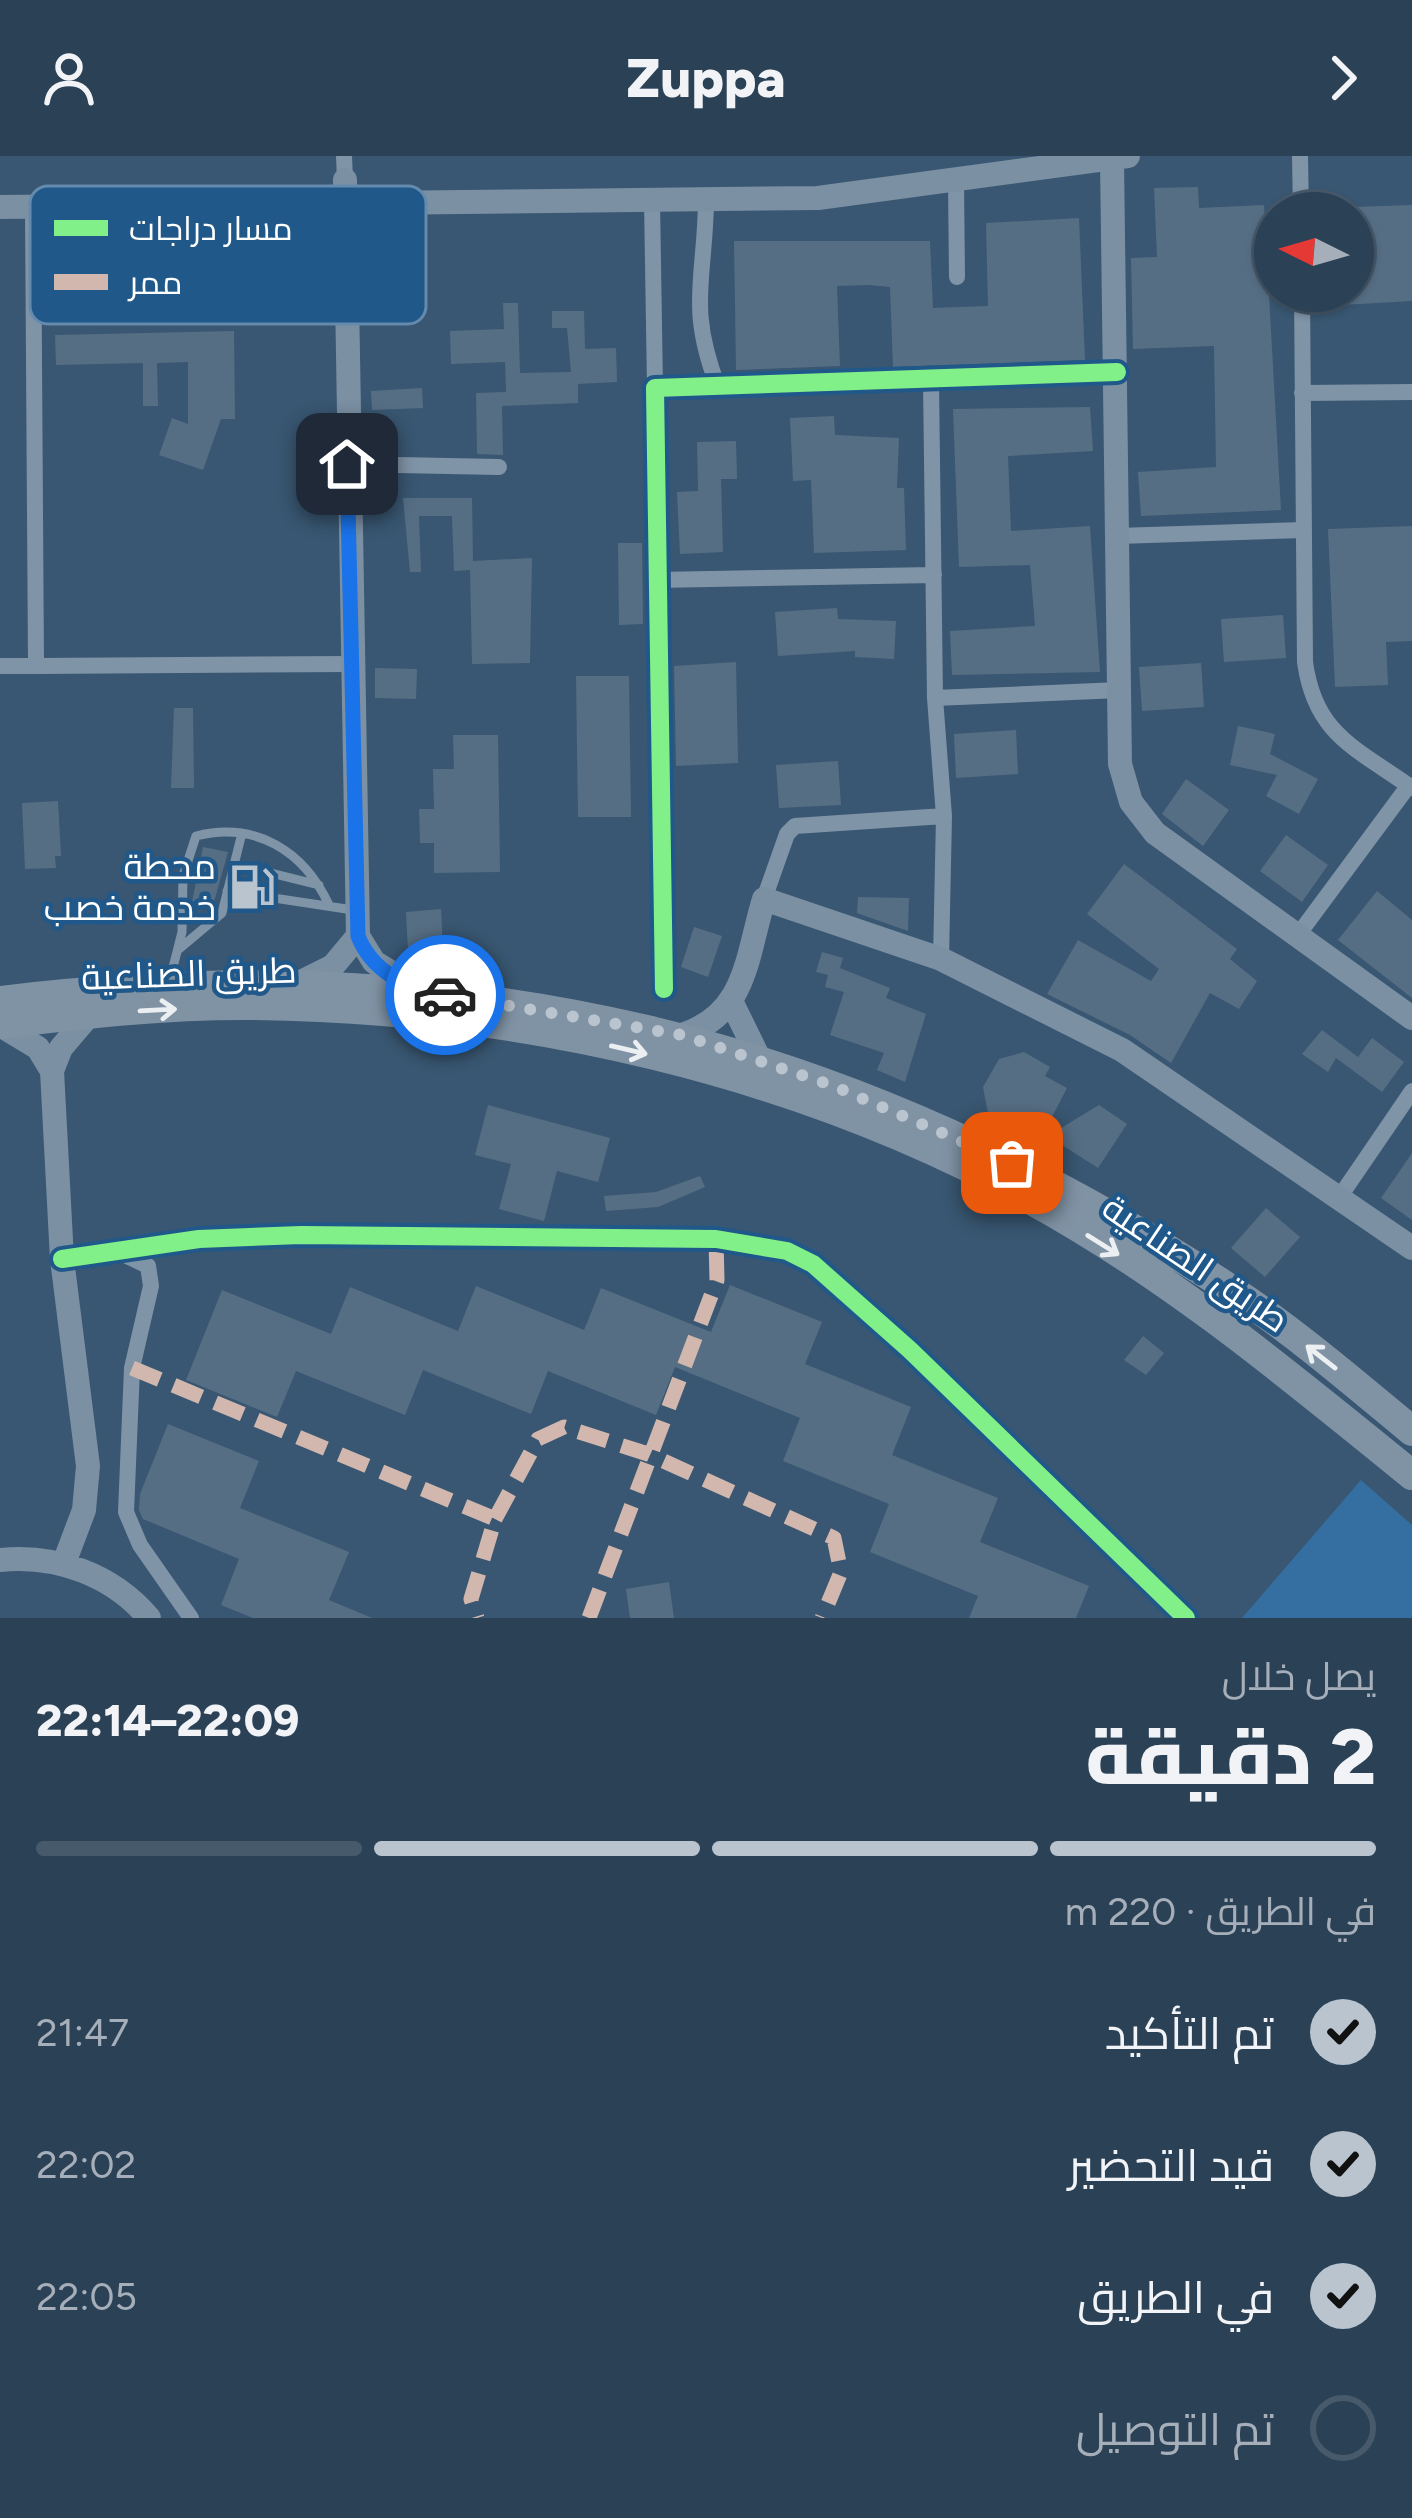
<!DOCTYPE html>
<html lang="ar">
<meta charset="utf-8">
<style>
body{margin:0;font-family:Figtree,Cairo,sans-serif;background:#374c60;color:#f1f3f6;direction:rtl;height:100vh;display:flex;flex-direction:column;font-size:45px;white-space:nowrap}
*{box-sizing:border-box;margin:0}
p{font-size:39px;color:#a6afb9}
.icon{flex:none;width:66px;height:66px;fill:none;stroke:currentColor;stroke-width:2;stroke-linecap:round;stroke-linejoin:round}
.map{position:relative;height:1462px;overflow:hidden;direction:ltr}
.side{display:flex;flex-direction:column;background:#2b4156;flex:1}
.side>*{flex:none}
.needle{width:78px;rotate:275deg}
.tools{position:absolute;left:1254px;top:36px;display:grid;gap:24px}
.tools a{display:grid;place-items:center;width:120px;height:120px;border-radius:50%;background:#2b4156;box-shadow:0 3px 9px #0004,0 0 0 3px #475a6c;font-size:60px}
.pin{position:absolute;display:grid;place-items:center;width:102px;height:102px;color:#fff;margin:-51px;border-radius:24px;box-shadow:0 6px 18px #0006}
.courier{position:absolute;display:grid;place-items:center;width:120px;height:120px;margin:-60px;border:9px solid #1a73e8;border-radius:50%;background:#fff;color:#222;box-shadow:0 3px 15px #0007}
.head em{font-style:normal;font-weight:800}
.head div{display:flex;flex-direction:column-reverse}
.head{display:flex;align-items:center;justify-content:space-between;height:204px;padding:0 36px}
h1{font-size:78px;font-weight:800;line-height:90px}
.bar{display:grid;grid-template-columns:repeat(4,1fr);gap:18px 12px;align-content:center;height:144px;padding:0 36px}
.bar i{height:15px;border-radius:9px;background:#475a6c}
.bar .current{background:#bac4ce}
.bar p{grid-column:span 4}
ol{padding:0 36px;list-style:none}
li{display:flex;align-items:center;gap:36px;height:132px}
li p{margin-inline-start:auto}
li .icon{padding:12px;border-radius:50%;background:#bac4ce;color:#111;stroke-width:4}
li:last-child{color:#a6afb9}
li i{width:66px;height:66px;border:6px solid #475a6c;border-radius:50%}
header{display:flex;justify-content:space-between;align-items:center;height:156px;padding:0 36px;background:#2b4156;font-size:54px;font-weight:800}
.map>svg:first-child{display:block}
</style>
<header><svg class="icon" aria-label="forward" viewBox="0 0 24 24"><path d="M9 5l7 7-7 7"/></svg>Zuppa<svg class="icon" aria-label="person" viewBox="0 0 24 24"><circle cx="12" cy="8" r="4"/><path d="M4 21q1-7 8-7t8 7"/></svg></header>
<div class="map">
<svg width="1412" height="1462" viewBox="0 0 1412 1462">
<rect width="100%" height="100%" fill="#395772"/>
<path fill="#356ea0" d="M 1361,1324 L 1412,1369 L 1412,1462 L 1242,1462 Z"/>
<path fill="#566e84" d="M 1198,31 L 1199,52 L 1264,49 L 1281,354 L 1141,360 L 1138,316 L 1216,311 L 1214,190 L 1133,193 L 1131,102 L 1157,101 L 1154,32 Z
M 1412,49 L 1412,145 L 1324,150 L 1323,135 L 1353,135 L 1353,51 Z
M 1079,62 L 1085,204 L 893,211 L 890,131 L 869,129 L 837,130 L 840,210 L 736,214 L 734,85 L 930,85 L 933,152 L 988,150 L 986,67 Z
M 503,147 L 518,147 L 520,217 L 571,216 L 567,172 L 552,172 L 552,155 L 584,155 L 585,193 L 616,192 L 617,226 L 578,228 L 578,247 L 502,250 L 503,299 L 477,298 L 476,237 L 506,236 L 505,206 L 451,208 L 450,175 L 504,173 Z
M 234,175 L 235,263 L 221,263 L 203,314 L 159,299 L 172,262 L 188,268 L 188,206 L 157,207 L 158,250 L 143,250 L 143,207 L 56,209 L 55,179 Z
M 422,232 L 423,252 L 372,254 L 371,235 Z
M 1090,251 L 1093,295 L 1008,300 L 1011,375 L 1090,370 L 1100,516 L 952,519 L 950,475 L 1035,470 L 1030,409 L 959,411 L 953,253 Z
M 834,260 L 835,279 L 899,282 L 897,332 L 904,332 L 906,394 L 814,397 L 811,324 L 793,325 L 790,262 Z
M 736,285 L 737,323 L 721,323 L 723,396 L 680,398 L 677,336 L 698,335 L 697,286 Z
M 403,342 L 472,342 L 473,405 L 532,402 L 530,507 L 472,508 L 470,414 L 454,415 L 452,360 L 419,360 L 421,416 L 410,416 Z
M 1412,370 L 1412,485 L 1386,486 L 1388,529 L 1335,531 L 1328,373 Z
M 618,387 L 642,387 L 643,468 L 619,469 Z
M 837,452 L 838,463 L 896,465 L 894,503 L 855,501 L 855,495 L 778,500 L 775,456 Z
M 1283,459 L 1286,502 L 1224,506 L 1221,463 Z
M 736,506 L 738,607 L 676,610 L 674,510 Z
M 1201,507 L 1204,551 L 1142,555 L 1139,511 Z
M 375,512 L 417,513 L 416,543 L 375,542 Z
M 576,520 L 629,520 L 631,661 L 578,661 Z
M 174,552 L 193,552 L 194,632 L 171,632 Z
M 1238,570 L 1275,578 L 1270,598 L 1318,623 L 1299,658 L 1266,640 L 1277,619 L 1230,609 Z
M 1016,574 L 1018,618 L 956,622 L 954,578 Z
M 453,579 L 498,579 L 500,716 L 434,717 L 434,687 L 420,687 L 419,653 L 434,653 L 433,613 L 454,613 Z
M 838,605 L 841,649 L 779,652 L 776,609 Z
M 1186,623 L 1229,654 L 1203,690 L 1162,658 Z
M 58,645 L 61,700 L 55,700 L 56,712 L 25,713 L 22,647 Z
M 1286,679 L 1328,709 L 1302,746 L 1260,715 Z
M 203,691 L 228,696 L 212,753 L 192,746 Z
M 1124,708 L 1237,793 L 1230,803 L 1257,825 L 1239,853 L 1210,837 L 1171,907 L 1130,879 L 1047,838 L 1078,784 L 1151,825 L 1159,813 L 1087,758 Z
M 1377,735 L 1412,764 L 1412,842 L 1338,784 Z
M 858,741 L 909,742 L 908,775 L 857,757 Z
M 441,753 L 443,793 L 408,795 L 406,756 Z
M 694,771 L 722,780 L 708,821 L 681,811 Z
M 822,796 L 843,802 L 840,812 L 890,832 L 886,842 L 926,858 L 905,926 L 877,914 L 884,897 L 830,879 L 844,836 L 825,831 L 828,819 L 816,816 Z
M 1322,874 L 1358,901 L 1372,882 L 1404,906 L 1382,936 L 1336,902 L 1328,916 L 1302,898 Z
M 1024,896 L 1050,911 L 1045,920 L 1067,932 L 1040,984 L 988,957 L 983,931 L 999,903 Z
M 488,949 L 610,982 L 598,1026 L 557,1015 L 544,1065 L 499,1053 L 511,1008 L 475,999 Z
M 1099,949 L 1127,968 L 1098,1012 L 1048,980 Z
M 1412,997 L 1412,1064 L 1381,1042 Z
M 700,1020 L 705,1031 L 658,1051 L 606,1055 L 604,1040 L 656,1036 Z
M 1266,1052 L 1300,1081 L 1265,1121 L 1231,1092 Z
M 730,1129 L 822,1166 L 805,1208 L 911,1251 L 892,1299 L 998,1342 L 980,1386 L 1089,1430 L 1076,1462 L 969,1462 L 978,1440 L 870,1396 L 889,1348 L 783,1305 L 800,1262 L 675,1211 L 656,1259 L 548,1215 L 531,1258 L 423,1214 L 405,1259 L 296,1215 L 277,1261 L 186,1224 L 222,1134 L 331,1178 L 350,1131 L 458,1175 L 476,1130 L 584,1174 L 601,1132 L 711,1176 Z
M 1143,1180 L 1164,1197 L 1146,1219 L 1124,1204 Z
M 168,1268 L 259,1305 L 240,1352 L 349,1396 L 329,1444 L 372,1462 L 253,1462 L 221,1449 L 239,1403 L 143,1363 L 139,1354 L 140,1338 Z
M 669,1426 L 674,1462 L 630,1462 L 626,1433 Z"/>
<g fill="none" stroke-linecap="round" stroke-linejoin="round">
<path stroke="#8094a7" stroke-width="9" d="M 234,708 L 319,729
M 227,735 L 353,754
M 179,793 L 222,757 L 242,677
M 169,827 L 182,776 L 183,720 L 196,680 C 256,665 304,695 329,749"/>
<path stroke="#8094a7" stroke-width="16" d="M 344,0 L 345,24
M 1300,0 L 1301,57
M 956,26 L 957,121
M 652,44 L 655,232
M 706,45 C 705,124 687,151 718,231
M 1302,135 L 1305,506 C 1315,579 1356,592 1412,632
M 1302,237 L 1412,236
M 347,308 L 499,311
M 1118,380 L 1304,374
M 657,424 L 934,419
M 0,510 L 36,510 L 33,50
M 36,510 L 350,508
M 935,542 L 1119,534
M 764,743 L 787,678 L 795,670 L 944,660 L 935,542 L 931,225
M 1298,779 L 1409,629
M 941,803 L 944,660
M 664,833 L 655,232 L 1117,216
M 1341,1039 L 1412,935
M 123,1098 L 148,1110 L 151,1130 L 132,1212 L 126,1356 L 140,1389 L 191,1462
M 62,1103 L 199,1083 L 301,1079 L 716,1083 L 787,1095 L 813,1108 L 910,1194 L 1186,1462"/>
<path stroke="#7b90a3" stroke-width="24" d="M 1112,4 L 1120,608 L 1131,646 L 1155,677 L 1412,862
M 345,24 L 358,780 L 374,806 L 422,835
M 0,51 L 818,42 L 1128,0
M 299,827 L 333,810 L 358,780
M 732,847 L 759,902
M 0,869 L 38,892 L 52,915
M 682,879 C 747,858 746,802 764,743 L 941,803 L 1122,894 L 1412,1092
M 0,1404 C 56,1398 113,1419 149,1462
M 64,1407 L 84,1354 L 88,1310 L 62,1103 L 52,915 L 61,892 L 90,858"/>
<path stroke="#8093a5" stroke-width="30" d="M 0,845 C 460,789 846,880 1233,1135 C 1296,1177 1354,1227 1412,1275
M 0,868 C 83,858 169,848 253,849 C 520,852 795,914 1030,1043 C 1169,1119 1290,1220 1412,1319"/>
<path stroke="#d1b7ad" stroke-width="15" stroke-dasharray="30 15" stroke-linecap="butt" d="M 132,1212 L 495,1363 L 471,1443 L 477,1462
M 495,1363 L 538,1283 L 564,1271 L 648,1298 L 834,1382 L 841,1416 L 822,1462
M 589,1462 L 717,1124 L 716,1083"/>
<g stroke="#21588a" stroke-width="26">
<path id="cycleway" d="M 664,833 L 655,232 L 1117,216
M 62,1103 L 199,1083 L 301,1079 L 716,1083 L 787,1095 L 813,1108 L 910,1194 L 1186,1462"/>
</g>
<use href="#cycleway" stroke="#82f089" stroke-width="18"/>
</g>
<defs><path id="oneway-shaft" d="M-6 0H5M1.5-3L5.5 0L1.5 3" fill="none" stroke-width="1.6" stroke-linecap="round" stroke-linejoin="round" transform="scale(3)"/></defs>
<g stroke="#eceff2">
<use href="#oneway-shaft" transform="translate(158 854) rotate(-3)"/>
<use href="#oneway-shaft" transform="translate(629 894) rotate(13)"/>
<use href="#oneway-shaft" transform="translate(1103 1089) rotate(32)"/>
<use href="#oneway-shaft" transform="translate(1321 1201) rotate(-142)"/>
</g>
<g fill="none" stroke-linecap="round" stroke-linejoin="round">
<path stroke="#bac4ce" stroke-width="12" stroke-dasharray="0 21.6" d="M 445,839 L 682,879 L 831,929 L 1012,1007"/>
<path stroke="#1a73e8" stroke-width="15" d="M 347,308 L 358,780 C 372,816 409,834 445,839"/>
</g>
<defs>
<g id="fuel-bare" transform="scale(3.6)"><path d="M-5.5-6h7V0h2V4h1.3V-2.5L3-4.5l.8-.8L6-3V5H2.5V1h-1V6h-7ZM-4.2-4.7v3.2H.2V-4.7Z" fill="#bac4ce" stroke="#21588a" stroke-width="2.5" paint-order="stroke"/></g>
</defs>
<g fill-rule="evenodd">
<use href="#fuel-bare" x="252" y="731"/>
</g>
<g text-anchor="middle" stroke-width="9" stroke-linejoin="round" paint-order="stroke">
<g font-size="36" fill="#fff" stroke="#21588a" text-anchor="end">
<text x="216" y="723">محطة<tspan x="216" dy="41">خدمة خصب</tspan></text>
</g>
<g font-size="36" fill="#fff" stroke="#21588a">
<text transform="translate(189 817) rotate(-2)" y="13">طريق الصناعية</text>
<text transform="translate(1196 1107) rotate(34)" y="13">طريق الصناعية</text>
</g>
</g>
<rect x="30" y="30" width="396" height="138" rx="18" fill="#21588a" stroke="#648aad" stroke-width="3"/>
<rect x="54" y="64" width="54" height="16" fill="#82f089"/>
<rect x="54" y="118" width="54" height="16" fill="#d1b7ad"/>
<g font-size="33" fill="#fff">
<text x="129" y="84">مسار دراجات</text>
<text x="129" y="138">ممر</text>
</g>
</svg>
<div class="tools">
<a><svg class="needle" viewBox="-14 -14 28 28"><path d="M0-13l5 13h-10z" fill="#e53935"/><path d="M0 13l5-13h-10z" fill="#a6afb9"/></svg></a>
</div>
<div class="pin" style="left:1012px;top:1007px;background:#ea580c"><svg class="icon" aria-label="bag" viewBox="0 0 24 24"><path d="M5 8h14l-1 12H6zM9 8a3 3 0 0 1 6 0"/></svg></div>
<div class="pin" style="left:347px;top:308px;background:#1f2937"><svg class="icon" aria-label="home" viewBox="0 0 24 24"><path d="M3 11l9-7 9 7M6 9v11h12V9"/></svg></div>
<div class="courier" style="left:445px;top:839px"><svg class="icon" aria-label="car" viewBox="0 0 24 24"><path d="M5 17H2v-5l4-1 3-4h7l3 4 3 1v5h-3M9 17h6M6 11h13"/><circle cx="7" cy="17" r="2"/><circle cx="17" cy="17" r="2"/></svg></div>
</div>
<section class="side">
<div class="head"><div><h1>2 دقيقة</h1><p>يصل خلال</p></div><em>22:09–22:14</em></div>
<div class="bar"><i class="current"></i><i class="current"></i><i class="current"></i><i></i><p>في الطريق · 220 m</p></div>
<ol>
<li><svg class="icon" aria-label="check" viewBox="0 0 24 24"><path d="M5 12l5 5 9-10"/></svg>تم التأكيد<p>21:47</p></li>
<li><svg class="icon" aria-label="check" viewBox="0 0 24 24"><path d="M5 12l5 5 9-10"/></svg>قيد التحضير<p>22:02</p></li>
<li><svg class="icon" aria-label="check" viewBox="0 0 24 24"><path d="M5 12l5 5 9-10"/></svg>في الطريق<p>22:05</p></li>
<li><i></i>تم التوصيل</li>
</ol>
</section>
